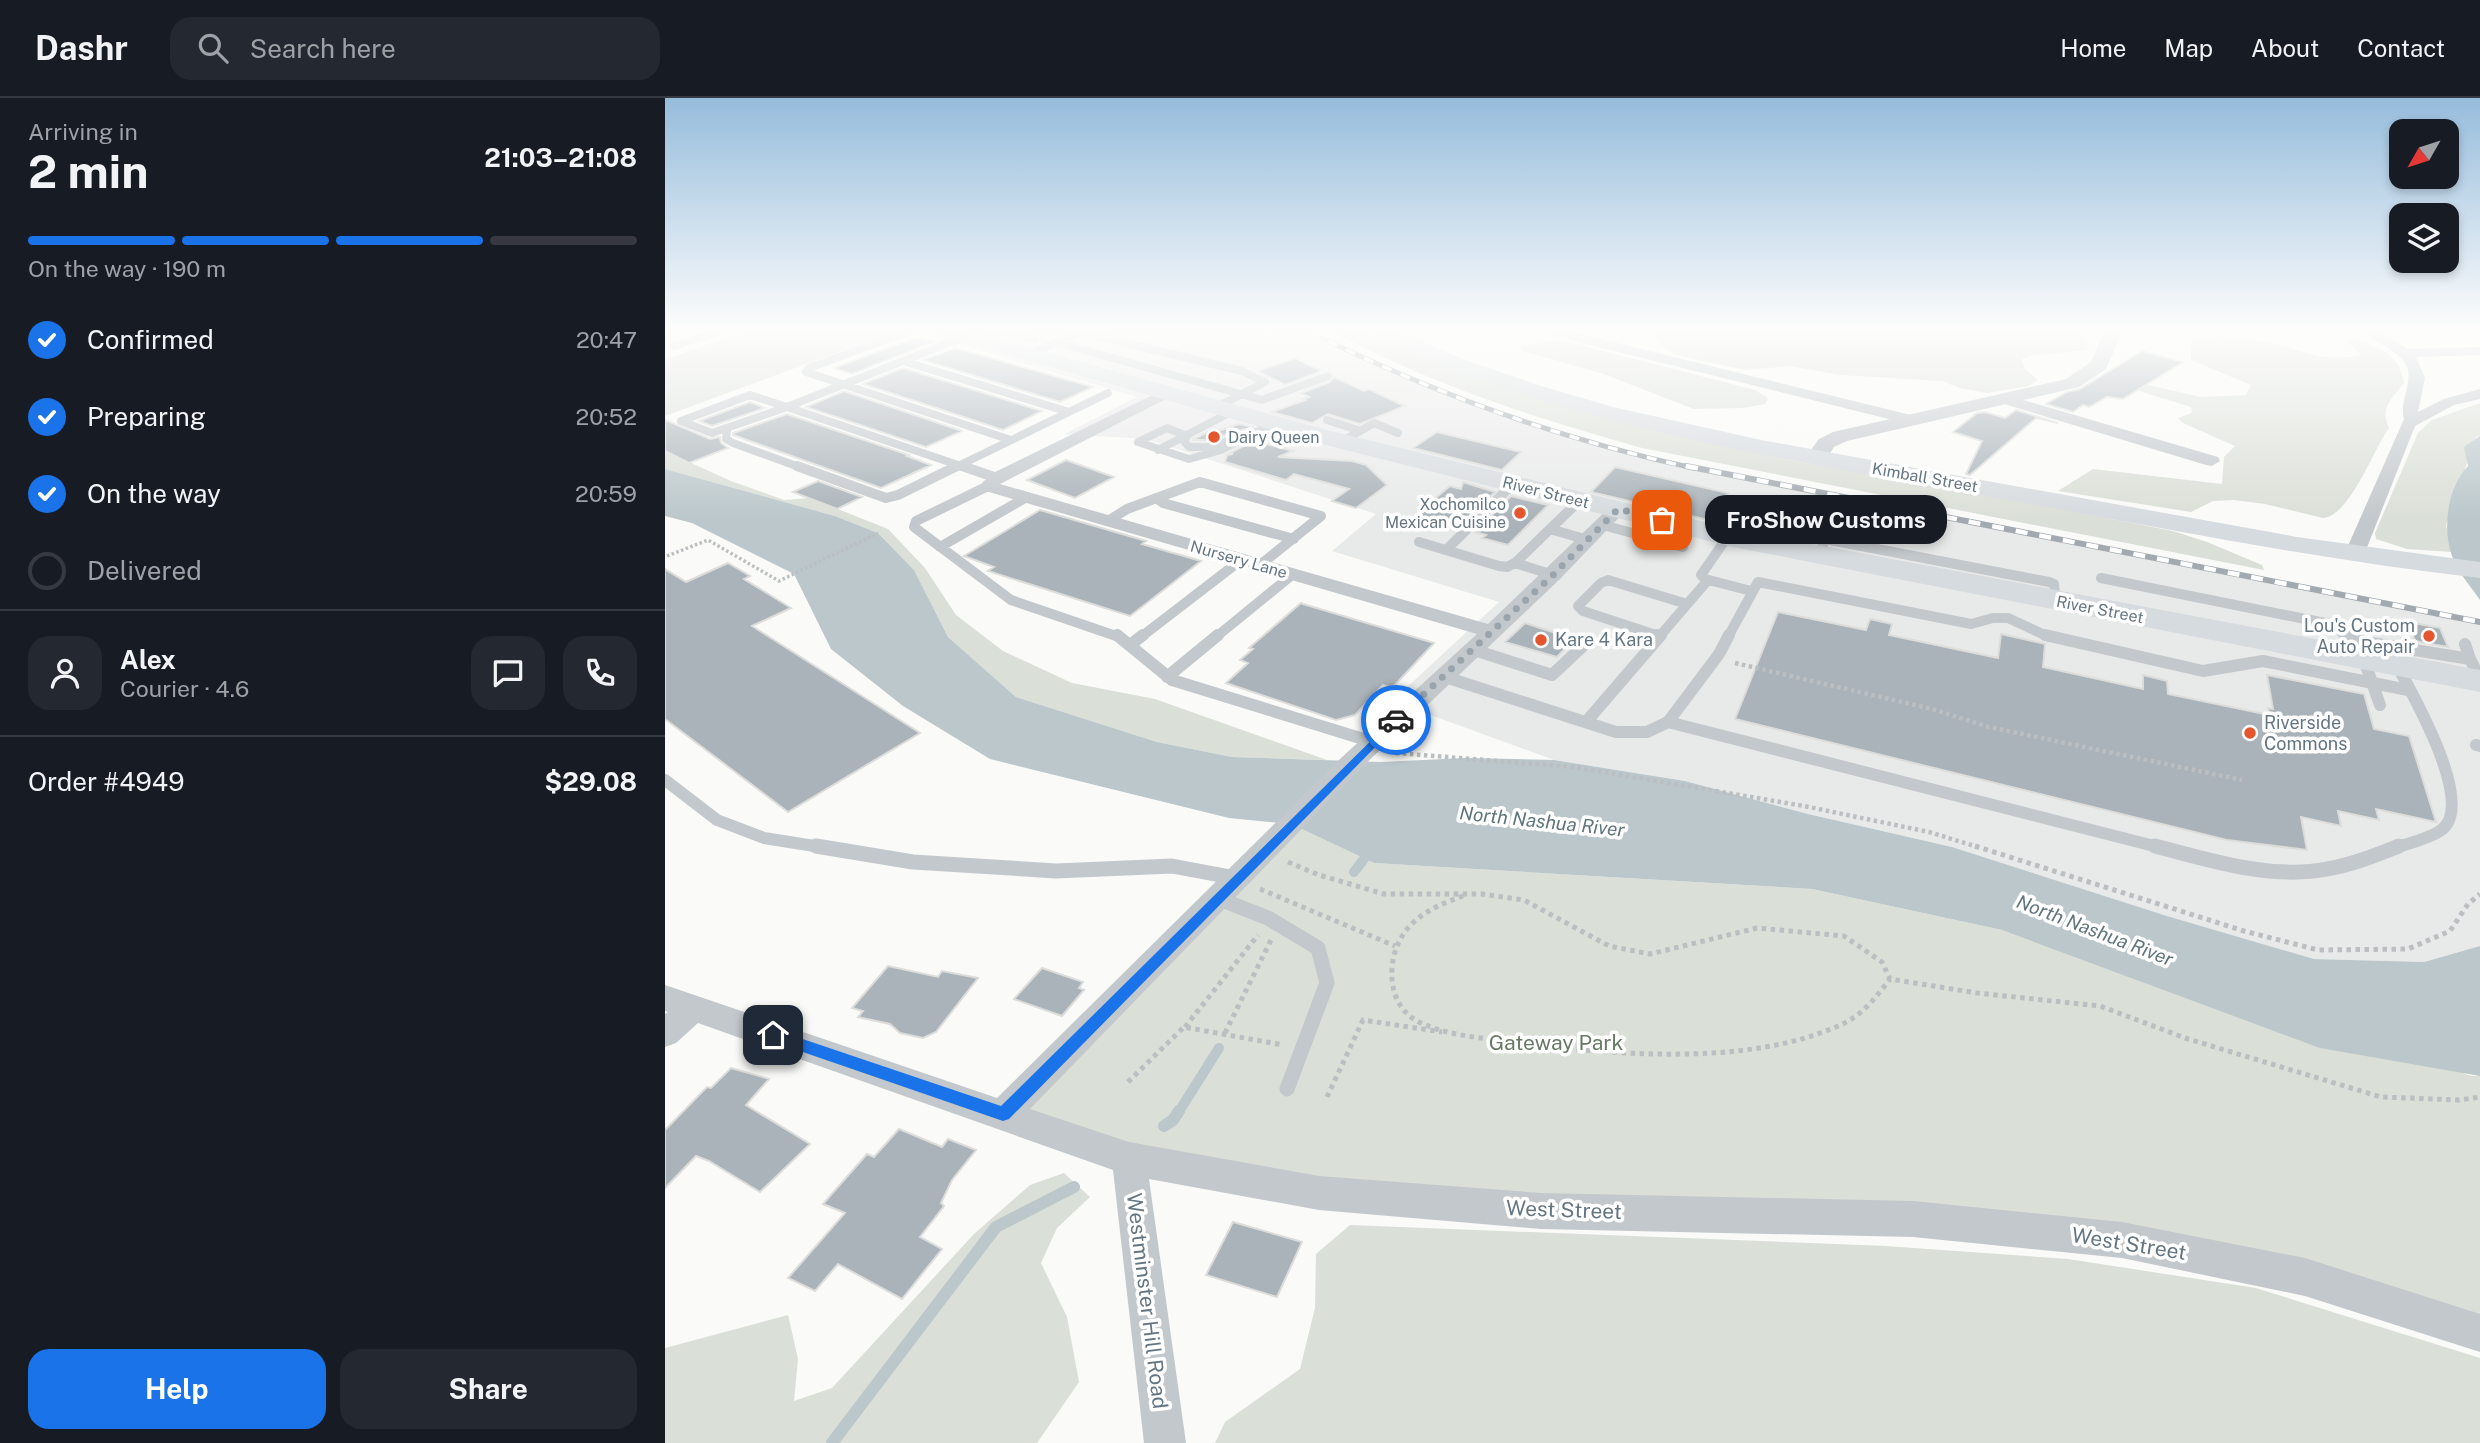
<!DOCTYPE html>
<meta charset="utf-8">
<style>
body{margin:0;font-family:"Public Sans",sans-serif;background:#242831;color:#f1f3f6;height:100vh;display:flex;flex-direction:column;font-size:26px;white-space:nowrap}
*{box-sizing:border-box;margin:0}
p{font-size:23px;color:#9ea1a6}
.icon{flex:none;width:38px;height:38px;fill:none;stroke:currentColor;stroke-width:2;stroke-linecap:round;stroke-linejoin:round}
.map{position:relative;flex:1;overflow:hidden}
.panel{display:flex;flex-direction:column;background:#171b24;width:665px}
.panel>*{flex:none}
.needle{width:46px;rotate:231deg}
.controls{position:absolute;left:1724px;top:21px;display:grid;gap:14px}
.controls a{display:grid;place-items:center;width:70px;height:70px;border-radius:14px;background:#171b24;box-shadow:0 4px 10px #0003;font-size:35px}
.pin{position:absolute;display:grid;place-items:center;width:60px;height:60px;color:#fff;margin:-30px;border-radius:14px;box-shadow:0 4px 10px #0006}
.courier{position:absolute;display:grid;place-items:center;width:70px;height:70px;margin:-35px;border:5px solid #1a73e8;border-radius:50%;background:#fff;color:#222;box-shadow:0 2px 9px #0007}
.bubble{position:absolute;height:49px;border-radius:21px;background:#171b24;box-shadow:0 4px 10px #0003;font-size:23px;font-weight:700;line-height:49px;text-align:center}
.summary em{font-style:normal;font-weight:700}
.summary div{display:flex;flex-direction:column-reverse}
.summary{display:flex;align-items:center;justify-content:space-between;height:119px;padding:0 28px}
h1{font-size:46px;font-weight:700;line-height:52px}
.bar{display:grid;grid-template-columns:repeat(4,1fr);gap:10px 7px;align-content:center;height:84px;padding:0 28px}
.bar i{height:9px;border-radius:5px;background:#363941}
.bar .current{background:#1a73e8}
.bar p{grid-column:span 4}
.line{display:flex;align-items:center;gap:18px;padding:0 28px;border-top:2px solid #363941}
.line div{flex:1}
.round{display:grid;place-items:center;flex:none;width:74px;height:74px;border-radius:21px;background:#242831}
ol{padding:0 28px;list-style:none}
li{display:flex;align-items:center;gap:21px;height:77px}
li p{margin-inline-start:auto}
li .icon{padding:7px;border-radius:50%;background:#1a73e8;color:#fff;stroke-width:4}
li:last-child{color:#9ea1a6}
li i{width:38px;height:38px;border:4px solid #363941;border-radius:50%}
.primary-button{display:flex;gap:14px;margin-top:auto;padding:14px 28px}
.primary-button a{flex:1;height:80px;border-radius:21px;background:#1a73e8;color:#fff;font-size:28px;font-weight:700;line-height:80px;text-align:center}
.primary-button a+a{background:#242831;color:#f1f3f6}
header{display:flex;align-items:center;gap:42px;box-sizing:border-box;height:98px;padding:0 35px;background:#171b24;border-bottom:2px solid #363941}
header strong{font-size:33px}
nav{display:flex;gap:38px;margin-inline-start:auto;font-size:24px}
.search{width:490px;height:63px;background:#242831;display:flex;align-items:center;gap:18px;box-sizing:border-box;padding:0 24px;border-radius:21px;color:#9ea1a6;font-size:26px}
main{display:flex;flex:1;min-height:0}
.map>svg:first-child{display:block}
</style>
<header>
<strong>Dashr</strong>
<div class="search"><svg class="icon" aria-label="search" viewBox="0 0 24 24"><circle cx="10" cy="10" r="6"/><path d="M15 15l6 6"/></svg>Search here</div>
<nav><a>Home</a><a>Map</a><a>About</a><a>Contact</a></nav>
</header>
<main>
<section class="panel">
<div class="summary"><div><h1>2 min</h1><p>Arriving in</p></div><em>21:03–21:08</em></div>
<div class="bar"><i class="current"></i><i class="current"></i><i class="current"></i><i></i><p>On the way · 190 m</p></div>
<ol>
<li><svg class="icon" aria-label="check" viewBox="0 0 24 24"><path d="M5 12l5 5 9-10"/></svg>Confirmed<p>20:47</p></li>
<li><svg class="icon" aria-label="check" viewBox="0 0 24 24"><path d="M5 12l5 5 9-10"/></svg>Preparing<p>20:52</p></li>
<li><svg class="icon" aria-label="check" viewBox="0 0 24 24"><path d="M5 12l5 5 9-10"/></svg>On the way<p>20:59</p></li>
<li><i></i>Delivered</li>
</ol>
<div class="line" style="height:126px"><a class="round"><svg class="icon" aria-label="person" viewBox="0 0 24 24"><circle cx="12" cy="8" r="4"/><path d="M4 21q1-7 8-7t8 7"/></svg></a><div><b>Alex</b><p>Courier · 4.6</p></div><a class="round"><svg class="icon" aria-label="chat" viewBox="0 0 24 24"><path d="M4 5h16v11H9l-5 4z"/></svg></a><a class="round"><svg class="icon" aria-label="phone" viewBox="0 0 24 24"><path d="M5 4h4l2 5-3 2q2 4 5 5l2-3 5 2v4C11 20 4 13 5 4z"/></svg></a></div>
<div class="line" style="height:91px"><div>Order #4949</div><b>$29.08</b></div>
<div class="primary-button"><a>Help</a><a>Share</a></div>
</section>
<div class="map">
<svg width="1815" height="1345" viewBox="0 0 1815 1345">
<rect width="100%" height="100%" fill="#fafaf8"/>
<path fill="#e8e9e9" d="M 252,234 L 645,234 L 726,274 L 792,301 L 870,329 L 983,360 L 1110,388 L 1815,524 L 1815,848 L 1759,864 L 1649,861 L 1502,818 L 1287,749 L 1143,716 L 1020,683 L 889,662 L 727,603 L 834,504 L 667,453 L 711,416 L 481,341 L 400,336 L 472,299 Z"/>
<path fill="#dadfd7" d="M 82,234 L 228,234 L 0,318 L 0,261 Z
M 669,234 L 699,234 L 816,281 L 1021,339 L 1129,363 L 1319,396 L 1508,433 L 1542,444 L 1597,467 L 1599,472 L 977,350 C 871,320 766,287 669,234 Z
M 985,234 L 1413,234 L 1422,245 L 1423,252 L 1363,258 L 1356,262 L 1361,272 L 1373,282 L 1363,288 L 1322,295 L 1295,290 L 1277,283 L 1175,277 L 1125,268 L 1081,272 L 1010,257 L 996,247 Z
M 1554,239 C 1573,241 1592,242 1610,246 C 1642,254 1661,265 1696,257 L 1683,244 L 1684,241 C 1711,247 1735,255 1739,285 C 1727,301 1714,309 1724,330 C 1708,352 1685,418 1658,420 L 1600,406 L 1569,402 L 1548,403 L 1526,414 L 1393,393 L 1428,371 L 1557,386 L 1559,359 L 1570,348 L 1518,325 L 1513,320 L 1527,315 L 1526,309 L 1471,292 L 1479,286 L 1536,299 L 1581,297 L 1586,287 L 1526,262 L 1526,248 L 1529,242 Z
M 895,242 L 1090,292 L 1103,300 L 1100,306 L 1077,310 L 1029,311 L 936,275 L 857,253 L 855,248 Z
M 1815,305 L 1815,338 L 1811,339 L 1781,427 L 1787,454 L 1742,451 L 1711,441 L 1710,435 L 1753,335 L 1767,322 Z
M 0,353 L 66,383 L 119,402 L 145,400 L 223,431 L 260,470 L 291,517 L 338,553 L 407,585 L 490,601 L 662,662 L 567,659 L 492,644 L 351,599 L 283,539 L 249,472 L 213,435 L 170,418 L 0,371 Z
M 626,726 L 709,765 L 1147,791 L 1337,832 L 1807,978 L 1815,978 L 1815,1235 L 1457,1142 L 654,1095 L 339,1016 Z
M 399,1075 L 425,1099 L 392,1130 L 376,1165 L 402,1219 L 414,1284 L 372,1345 L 0,1345 L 0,1250 L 123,1217 L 133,1261 L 129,1303 L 167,1290 L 309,1136 L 365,1087 Z
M 685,1127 L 1221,1148 L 1403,1161 L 1591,1190 L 1815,1260 L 1815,1345 L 550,1345 L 560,1324 L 635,1271 L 650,1210 L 651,1156 Z"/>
<path fill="#bbc7cb" d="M 1815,338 L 1815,502 C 1807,490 1796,478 1790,465 C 1776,436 1781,391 1803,368 L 1799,349 Z
M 0,371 L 170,418 L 213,435 L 249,472 L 283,539 L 351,599 L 492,644 L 567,659 L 716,664 L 800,660 L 889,662 L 1020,683 L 1143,716 L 1287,749 L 1502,818 L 1649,861 L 1759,864 L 1815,848 L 1815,978 L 1655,950 L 1337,832 L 1147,791 L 709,765 L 626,726 L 564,720 L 325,661 L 238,608 L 166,551 L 129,476 L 27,425 L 0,418 Z"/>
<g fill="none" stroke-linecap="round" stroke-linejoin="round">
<path stroke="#bbc7cb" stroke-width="10" d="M 689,774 L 699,761
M 513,1015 L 554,950"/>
<path stroke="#bbc7cb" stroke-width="12" d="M 499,1028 L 508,1022 L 514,1013
M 167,1345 L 331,1129 L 409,1089"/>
</g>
<path fill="#aab3b9" stroke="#dcdcda" stroke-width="2" d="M 252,239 L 269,244 L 187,276 L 169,270 Z
M 290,250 L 428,289 L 395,304 L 258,262 Z
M 1477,253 L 1518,264 L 1458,301 L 1442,299 L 1424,309 L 1418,307 L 1408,314 L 1381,306 L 1402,294 L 1415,291 Z
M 630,260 L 657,273 L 620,287 L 593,273 Z
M 238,270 L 377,313 L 338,332 L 198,286 Z
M 669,279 L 699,293 L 704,291 L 740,308 L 695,326 L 663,316 L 647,325 L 607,314 L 640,302 L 637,301 L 644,299 L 636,295 L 665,284 Z
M 179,293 L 297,333 L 261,349 L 141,309 Z
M 85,304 L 100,310 L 47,328 L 34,323 Z
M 1351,312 L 1393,325 L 1371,320 L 1305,377 L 1301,376 L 1317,343 L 1288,334 L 1312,315 L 1320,314 L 1340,320 Z
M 122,316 L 244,357 L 242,358 L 266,367 L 216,390 L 68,337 L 68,335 Z
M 0,322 L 45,341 L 55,339 L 56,345 L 63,350 L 24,365 L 0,353 Z
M 574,326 L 586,329 L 543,342 L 527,342 L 546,332 L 556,332 Z
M 605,334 L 616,337 L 597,345 L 628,353 L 613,359 L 687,363 L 701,367 L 722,387 L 691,410 L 667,403 L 684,391 L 629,376 L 621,382 L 560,364 L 562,357 L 568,356 L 565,355 Z
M 772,334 L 856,354 L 837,372 L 748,350 Z
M 401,362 L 449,379 L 410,400 L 362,382 Z
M 950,369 L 1063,395 L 1054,406 L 1076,411 L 1064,427 L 926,394 Z
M 153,383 L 197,399 L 172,411 L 128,394 Z
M 798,384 L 830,394 L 793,430 L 749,418 L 785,388 L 796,391 Z
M 846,398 L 883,407 L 843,447 L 817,440 L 821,437 L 810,434 Z
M 375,412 L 481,443 L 477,446 L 536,463 L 465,518 L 323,473 L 329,469 L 299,458 Z
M 63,465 L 85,478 L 79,481 L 126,510 L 87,528 L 255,635 L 123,714 L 0,621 L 0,471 L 21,484 Z
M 636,505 L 638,506 L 769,545 L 727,590 L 718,587 L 690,617 L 671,622 L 561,585 L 583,565 L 575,562 L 588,551 L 584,550 Z
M 1113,514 L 1201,532 L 1205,521 L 1227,526 L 1224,537 L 1333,560 L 1336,536 L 1376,545 L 1380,546 L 1378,569 L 1478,591 L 1478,577 L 1502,583 L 1503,596 L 1604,617 L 1603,610 L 1608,611 L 1602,577 L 1699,596 L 1709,631 L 1744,638 L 1771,724 L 1711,711 L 1714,722 L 1673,713 L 1676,728 L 1636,719 L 1642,752 L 1562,742 L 1070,621 Z
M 1743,524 L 1775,530 L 1783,549 L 1750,543 Z
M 860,525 L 909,541 L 892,559 L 840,544 Z
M 223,868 L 273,879 L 277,873 L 313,880 L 271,934 L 258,940 L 235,935 L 225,926 L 193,919 L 198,913 L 187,910 Z
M 377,870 L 418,884 L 414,890 L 419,892 L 397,918 L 349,901 Z
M 66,970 L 104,981 L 81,1007 L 145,1046 L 95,1094 L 44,1063 L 31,1058 L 0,1090 L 0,1032 L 42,989 L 46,990 Z
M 234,1031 L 277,1049 L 283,1041 L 311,1052 L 287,1082 L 276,1105 L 279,1108 L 255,1139 L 277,1151 L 237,1201 L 173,1166 L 150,1193 L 123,1180 L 180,1115 L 158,1106 L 202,1056 L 209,1059 Z
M 568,1124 L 637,1144 L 612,1199 L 541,1177 Z"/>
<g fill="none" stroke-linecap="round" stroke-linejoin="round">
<path stroke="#bbbfc2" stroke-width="3.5" stroke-dasharray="2.5 2.5" stroke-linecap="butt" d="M 2,458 L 43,442 L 114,483 L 213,435"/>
<path stroke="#bbbfc2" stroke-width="4.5" stroke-dasharray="3.5 3.5" stroke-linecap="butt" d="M 1070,565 L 1267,611 L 1324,629 L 1577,682
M 731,655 L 909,669 L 1139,708 L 1264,734 L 1316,750"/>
<path stroke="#bbbfc2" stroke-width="5" stroke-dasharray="4.5 4.5" stroke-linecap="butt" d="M 1310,748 L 1579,833 L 1653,852 L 1743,851 L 1785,833 L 1803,806 L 1815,796
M 623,764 L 654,777 L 719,796 L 817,796 L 859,802 L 944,848 L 985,856 L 1092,830 L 1179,838 L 1217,864 L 1225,881 L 1312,895 L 1435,908 L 1520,940 L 1716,999 L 1794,1002 L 1815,999
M 595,791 L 730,848
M 798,798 C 778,805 758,813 743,830 C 721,855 719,905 752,923 C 781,938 818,940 850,944 C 947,957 1084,969 1175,927 C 1197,918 1211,899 1225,881
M 520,929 L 593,837
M 560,935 L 606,842
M 463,984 L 519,929 L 618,947
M 662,999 L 698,922 L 777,934"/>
<path stroke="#c3c8cc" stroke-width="8" d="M 241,234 L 144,270 L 141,274 L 346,342
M 344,234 L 370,241
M 315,243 L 336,234
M 391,244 L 597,302 L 663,278
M 9,248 L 51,234
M 364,256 L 415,234 L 577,273 L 600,284 L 550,310
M 238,263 L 404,314
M 85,297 L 122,309 L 47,335 L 16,323 Z
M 122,309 L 302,370
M 122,309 L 311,234
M 662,322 L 693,332
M 502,330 L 522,338 L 519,343 L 524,349 L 544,349 L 594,333 L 556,352 L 524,361 L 473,344 Z
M 62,333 L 61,341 L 68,345 L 137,370
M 594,333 L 607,326
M 676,344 L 709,325 L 733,335
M 493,352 L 566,314
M 289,370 L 443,295"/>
<path stroke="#c3c8cc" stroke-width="10" d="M 132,368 L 221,400 L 233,397 L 292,368
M 297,368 L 332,380
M 323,388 L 251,423 L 249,429 L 346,502 L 454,539
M 491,400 L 498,405 L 629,441
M 443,423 L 462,411 L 535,384 L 656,418 L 595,467
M 938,427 L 1018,449
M 885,431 L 923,442
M 1063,438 L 1036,477 L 1040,481 L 1086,493
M 1160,441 L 1170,418
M 754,444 L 834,468 L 842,469 L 850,465
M 1097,445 L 1115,411
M 275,449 L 360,400
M 781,452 L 848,386
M 1154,457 L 1160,441 L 1384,484 L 1389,486 L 1391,502
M 888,477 L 850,465 L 915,402
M 1436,480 L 1670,527 L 1681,539
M 994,538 L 918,513 L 913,508 L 936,485 L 943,482 L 1022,506
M 476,539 L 576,462
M 551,539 L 627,477
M 994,539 L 1043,482
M 1063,539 L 1093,484 L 1306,526 L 1328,520 L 1343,520 L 1384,539"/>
<path stroke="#c3c8cc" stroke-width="12" d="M 452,537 L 507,582 L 708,644
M 991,537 L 994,538
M 1380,537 L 1538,573 L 1598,563 L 1743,592
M 1680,537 L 1692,561
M 1682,541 L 1805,561 L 1815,581
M 1800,546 L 1805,561
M 465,547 L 478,537
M 806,551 L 887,577 L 919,547
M 1699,562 L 1715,607
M 777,578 L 951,634 L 982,634 L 1003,624 L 1054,556 L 1064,537
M 502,579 L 553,537
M 921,624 L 996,537
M 1003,624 L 1497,750
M 1811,647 L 1815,648
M 0,682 L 52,722 L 99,740 L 162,750
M 1730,750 C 1744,745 1763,741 1775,733 C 1813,709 1748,598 1733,569"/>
<path stroke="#c3c8cc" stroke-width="15" d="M 151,748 L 248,764 L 391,773 L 507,768 L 571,780
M 1490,748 C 1544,762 1605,782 1662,771 C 1687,767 1711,757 1734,748
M 552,800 L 603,820 L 653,850 L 662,885 L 622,991"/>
<path fill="#c3c8cc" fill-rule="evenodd" d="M 883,234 L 907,234 L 1254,319 L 1256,322 L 1248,327 L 885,237 Z
M 1699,234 L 1716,234 L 1743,251 L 1815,249 L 1815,257 L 1751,259 L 1760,280 L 1753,314 L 1779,301 L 1815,291 L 1815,301 L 1789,307 L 1750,328 L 1699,457 L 1689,463 L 1679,457 L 1739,321 C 1733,299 1755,278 1735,259 C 1725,249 1709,244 1699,234 Z
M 500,291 L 505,293 L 508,296 L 505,299 L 335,386 L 823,526 L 947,407 L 953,406 L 962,411 L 895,481 L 694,672 L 365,1011 L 464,1044 L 654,1078 L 876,1095 L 1248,1103 L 1457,1124 L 1640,1160 L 1815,1216 L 1815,1254 L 1640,1198 L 1457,1160 L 1248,1139 L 876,1131 L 654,1112 L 484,1081 L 521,1345 L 479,1345 L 448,1072 L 33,925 L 11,945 L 0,949 L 0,916 L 3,914 L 0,913 L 0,887 L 332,1000 L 676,660 L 812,536 L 317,392 L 314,388 L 326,376 Z
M 1341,297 L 1553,359 L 1555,363 L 1547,368 L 1541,367 L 1336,305 L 1333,302 Z"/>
<path fill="#c3c8cc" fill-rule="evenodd" d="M 1439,234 L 1457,234 L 1441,271 L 1414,289 L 1182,343 L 1169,349 L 1159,365 L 1143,365 L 1140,360 L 1154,341 L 1168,334 L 1401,281 L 1426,264 Z"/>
<path fill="#d6dbdf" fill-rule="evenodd" d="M 708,234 L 735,234 L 798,261 L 873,287 L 948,309 L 1096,342 L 1632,439 L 1815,464 L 1815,480 C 1653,462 1493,429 1332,400 C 1173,371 1013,346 859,297 C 809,281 760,259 711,238 Z"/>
<path fill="#d6dbdf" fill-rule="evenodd" d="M 273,234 L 308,234 L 662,332 L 1068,431 L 1815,572 L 1815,594 L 1068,449 L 645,343 L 277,238 Z"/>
<g stroke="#a2aab0" stroke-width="5">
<path id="rail-far1" d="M 645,234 C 767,295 894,341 1028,370"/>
</g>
<g stroke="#a2aab0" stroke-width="6">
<path id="rail" d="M 1021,368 L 1815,524"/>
</g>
<use href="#rail-far1" stroke="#fff" stroke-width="3.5" stroke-dasharray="10" stroke-linecap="butt"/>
<use href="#rail" stroke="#fff" stroke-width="4.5" stroke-dasharray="12" stroke-linecap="butt"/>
</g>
<linearGradient id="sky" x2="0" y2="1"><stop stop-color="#96bcdc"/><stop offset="0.55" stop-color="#fdfdfc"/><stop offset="1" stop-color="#fdfdfc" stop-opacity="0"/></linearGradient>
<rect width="1815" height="422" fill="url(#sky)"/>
<path fill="#1a73e8" d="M 731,618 L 735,619 L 735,624 L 344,1021 L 338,1023 L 103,942 L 101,937 L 108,931 L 336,1008 Z"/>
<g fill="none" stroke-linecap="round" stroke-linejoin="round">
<path stroke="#99a4ac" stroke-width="7" stroke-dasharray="0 12.6" d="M 731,622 L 888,477 L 953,411 L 997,422"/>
</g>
<g fill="#e4572e" stroke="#fff" stroke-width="2.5">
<circle cx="549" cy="339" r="7"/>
<circle cx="855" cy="415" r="7"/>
<circle cx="1764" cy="538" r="7"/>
<circle cx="876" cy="542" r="7"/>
<circle cx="1585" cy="635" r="7"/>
</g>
<g text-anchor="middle" stroke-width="7" stroke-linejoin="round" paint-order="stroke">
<g font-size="16" fill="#657683" stroke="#fff" text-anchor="start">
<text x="563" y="345">Dairy Queen</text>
<text x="841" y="412" text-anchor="end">Xochomilco<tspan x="841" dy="18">Mexican Cuisine</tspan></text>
</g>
<g font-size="16" fill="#657683" stroke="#fff">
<text transform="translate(1260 379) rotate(10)" y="6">Kimball Street</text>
<text transform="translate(881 394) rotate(14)" y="6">River Street</text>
<text transform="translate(574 461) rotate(16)" y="6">Nursery Lane</text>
<text transform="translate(1435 511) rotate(11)" y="6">River Street</text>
</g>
<g font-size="18" fill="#657683" stroke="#fff" text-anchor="start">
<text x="1750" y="534" text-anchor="end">Lou's Custom<tspan x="1750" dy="21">Auto Repair</tspan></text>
<text x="890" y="548">Kare 4 Kara</text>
<text x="1599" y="631">Riverside<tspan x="1599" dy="21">Commons</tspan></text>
</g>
<g font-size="19" font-style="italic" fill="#60757c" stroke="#fff">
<text transform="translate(877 723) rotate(6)" y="7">North Nashua River</text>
<text transform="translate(1430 832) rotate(21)" y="7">North Nashua River</text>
</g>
<g font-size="21" fill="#687a64" stroke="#fff">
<text x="891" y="952">Gateway Park</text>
</g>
<g font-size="21" fill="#657683" stroke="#fff">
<text transform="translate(899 1112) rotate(2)" y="7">West Street</text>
<text transform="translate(1464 1146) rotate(9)" y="7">West Street</text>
<text transform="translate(482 1203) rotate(83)" y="7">Westminster Hill Road</text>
</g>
</g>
</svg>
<div class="controls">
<a><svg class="needle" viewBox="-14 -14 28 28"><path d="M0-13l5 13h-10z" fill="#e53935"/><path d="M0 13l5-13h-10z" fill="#9ea1a6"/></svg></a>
<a><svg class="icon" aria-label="layers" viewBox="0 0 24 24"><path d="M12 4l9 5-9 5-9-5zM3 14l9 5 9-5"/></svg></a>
</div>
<div class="pin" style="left:997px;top:422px;background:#ea580c"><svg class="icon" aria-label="bag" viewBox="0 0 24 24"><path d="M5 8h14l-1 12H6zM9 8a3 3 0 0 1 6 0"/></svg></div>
<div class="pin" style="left:108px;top:937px;background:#1f2937"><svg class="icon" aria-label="home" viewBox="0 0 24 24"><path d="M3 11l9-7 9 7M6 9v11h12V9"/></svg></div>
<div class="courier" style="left:731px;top:622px"><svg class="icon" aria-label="car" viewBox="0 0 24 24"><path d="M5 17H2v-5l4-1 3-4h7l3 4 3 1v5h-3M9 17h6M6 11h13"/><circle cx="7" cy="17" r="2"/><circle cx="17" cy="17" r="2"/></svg></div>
<div class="bubble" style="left:1040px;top:397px;width:242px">FroShow Customs</div>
</div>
</main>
